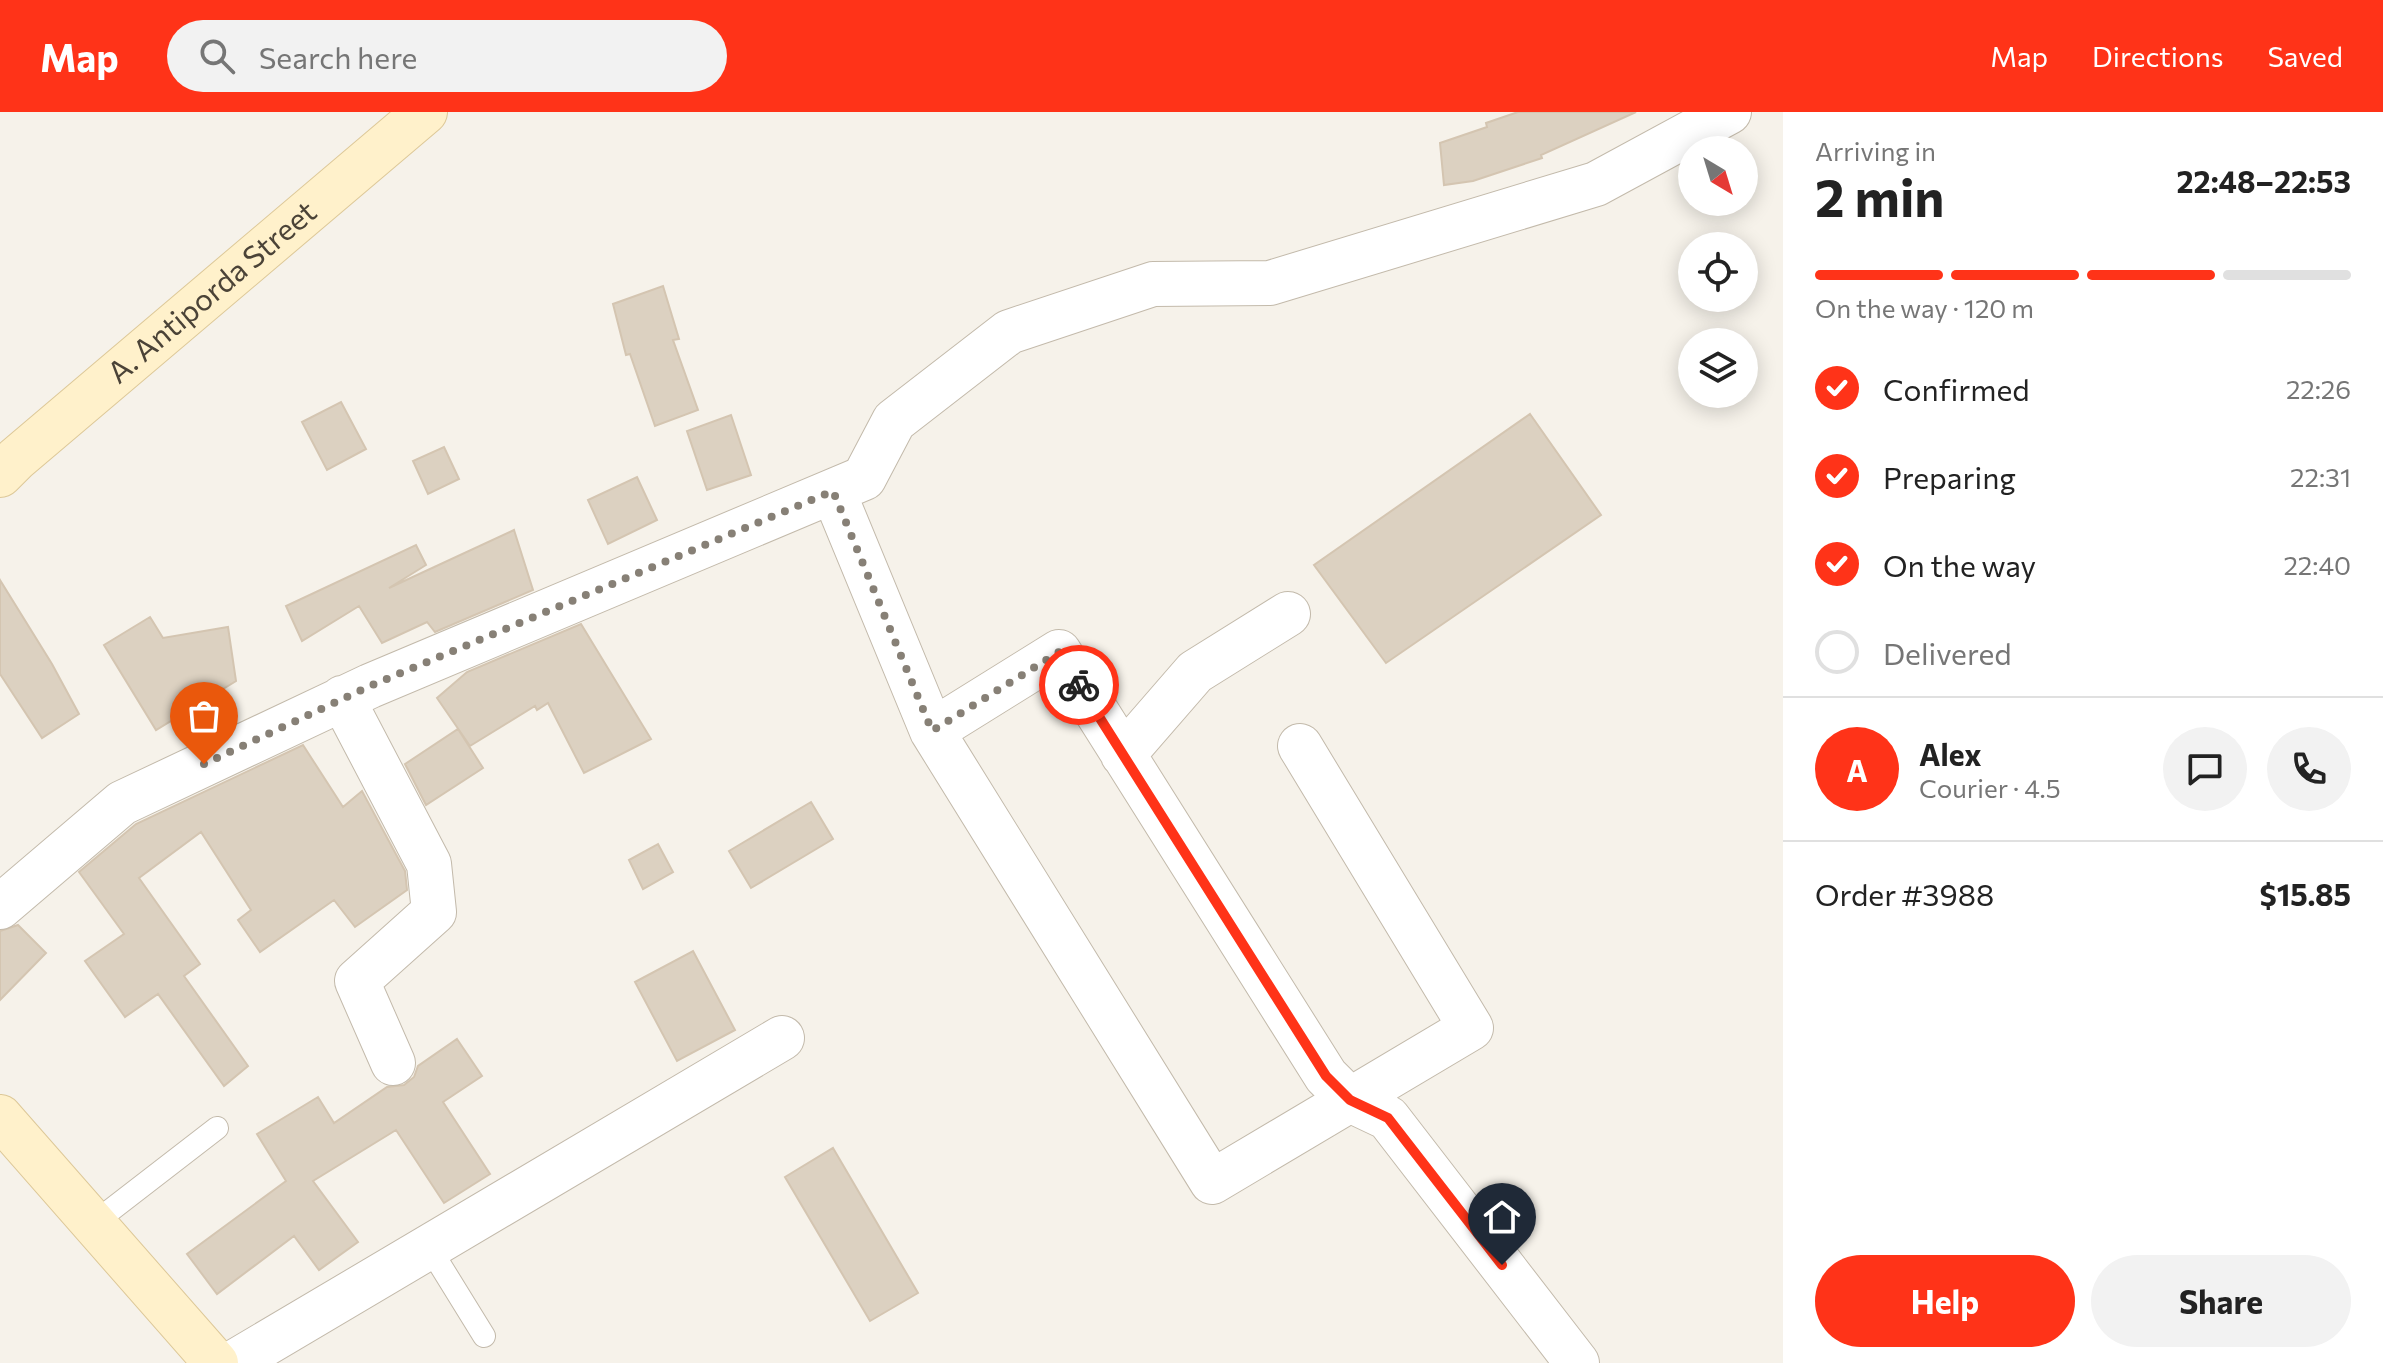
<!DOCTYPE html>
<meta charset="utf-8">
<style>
body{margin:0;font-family:Commissioner,sans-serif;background:#f2f2f2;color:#222;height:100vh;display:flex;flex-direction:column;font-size:30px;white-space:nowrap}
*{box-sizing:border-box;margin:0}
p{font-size:26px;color:#767676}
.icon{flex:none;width:44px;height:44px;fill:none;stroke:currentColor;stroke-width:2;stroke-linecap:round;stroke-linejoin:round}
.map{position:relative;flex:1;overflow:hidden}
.details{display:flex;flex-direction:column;background:#fff;width:600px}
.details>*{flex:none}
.needle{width:52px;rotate:142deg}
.controls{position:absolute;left:1678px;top:24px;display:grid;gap:16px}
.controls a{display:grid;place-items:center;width:80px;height:80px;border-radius:50%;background:#fff;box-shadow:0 4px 20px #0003;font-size:40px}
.pin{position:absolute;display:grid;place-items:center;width:68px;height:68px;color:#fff;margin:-82px -34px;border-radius:50% 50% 50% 0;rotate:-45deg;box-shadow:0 0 8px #0007}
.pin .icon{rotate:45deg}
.courier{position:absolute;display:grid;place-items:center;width:80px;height:80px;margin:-40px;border:6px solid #ff3318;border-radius:50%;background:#fff;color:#222;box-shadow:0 2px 10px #0007}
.overview em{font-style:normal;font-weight:700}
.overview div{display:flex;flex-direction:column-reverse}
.overview{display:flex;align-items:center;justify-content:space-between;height:136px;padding:0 32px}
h1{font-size:52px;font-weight:700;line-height:60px}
.bar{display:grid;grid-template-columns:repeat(4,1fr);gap:12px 8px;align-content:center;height:96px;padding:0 32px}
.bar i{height:10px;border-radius:6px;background:#e0e0e0}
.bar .selected{background:#ff3318}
.bar p{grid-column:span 4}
.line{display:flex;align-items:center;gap:20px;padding:0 32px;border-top:2px solid #e0e0e0}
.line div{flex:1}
.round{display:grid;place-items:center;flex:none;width:84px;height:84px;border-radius:42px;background:#f2f2f2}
ol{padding:0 32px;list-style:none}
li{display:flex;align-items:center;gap:24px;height:88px}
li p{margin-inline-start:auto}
li .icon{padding:8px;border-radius:50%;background:#ff3318;color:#fff;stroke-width:4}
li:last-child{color:#767676}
li i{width:44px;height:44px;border:4px solid #e0e0e0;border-radius:50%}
.primary-button{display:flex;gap:16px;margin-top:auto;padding:16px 32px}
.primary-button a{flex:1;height:92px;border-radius:48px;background:#ff3318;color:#fff;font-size:32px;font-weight:700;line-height:92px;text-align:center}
.primary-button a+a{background:#f2f2f2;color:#222}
header{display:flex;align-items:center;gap:48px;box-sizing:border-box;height:112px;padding:0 40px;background:#ff3318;color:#fff}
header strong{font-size:38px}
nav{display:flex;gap:44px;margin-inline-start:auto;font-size:28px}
.search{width:560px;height:72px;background:#f2f2f2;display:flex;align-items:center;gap:20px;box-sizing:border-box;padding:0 28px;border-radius:44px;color:#767676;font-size:30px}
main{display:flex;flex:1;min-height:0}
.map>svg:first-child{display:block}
</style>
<header>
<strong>Map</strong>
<div class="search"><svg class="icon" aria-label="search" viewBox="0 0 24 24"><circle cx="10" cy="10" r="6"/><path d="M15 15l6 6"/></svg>Search here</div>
<nav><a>Map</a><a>Directions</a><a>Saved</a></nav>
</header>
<main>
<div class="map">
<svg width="1783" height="1251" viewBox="0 0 1783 1251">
<rect width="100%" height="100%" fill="#f6f2ea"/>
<path fill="#dcd1c1" stroke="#d4c5b1" stroke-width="2" d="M 1518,0 L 1636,0 L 1541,43 L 1542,46 L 1473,69 L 1444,73 L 1440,31 L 1487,15 L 1486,11 Z
M 663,174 L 679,227 L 673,228 L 698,298 L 655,314 L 630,242 L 626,243 L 613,192 Z
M 341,290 L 366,337 L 327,358 L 302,310 Z
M 1530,302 L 1601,403 L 1386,551 L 1314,453 Z
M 731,303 L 751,363 L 707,378 L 687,319 Z
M 444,335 L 459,367 L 428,382 L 413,349 Z
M 637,365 L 657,408 L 608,432 L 588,388 Z
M 514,418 L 533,478 L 435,520 L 427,510 L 382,531 L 359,494 L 302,529 L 286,494 L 416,433 L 426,453 L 389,476 Z
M 0,468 L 52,552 L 79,602 L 42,626 L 0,562 Z
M 150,505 L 163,526 L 228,515 L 236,569 L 156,618 L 104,533 Z
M 581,512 L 651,627 L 584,661 L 548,591 L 537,598 L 535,594 L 470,634 L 437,586 L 467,560 Z
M 458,617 L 483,656 L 426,693 L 405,652 Z
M 303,633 L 343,695 L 362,679 L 405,759 L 407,778 L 355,815 L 334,788 L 260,840 L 238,808 L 251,798 L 201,720 L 139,766 L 200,852 L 184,864 L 248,954 L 224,974 L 158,882 L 125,905 L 85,849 L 124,822 L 79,760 L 136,712 Z
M 811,690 L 833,727 L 751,776 L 729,739 Z
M 658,732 L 673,760 L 643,777 L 629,748 Z
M 18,813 L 46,841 L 0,888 L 0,819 Z
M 693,839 L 735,918 L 677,949 L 635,870 Z
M 457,927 L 482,964 L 443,990 L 490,1062 L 444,1091 L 396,1018 L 313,1069 L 358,1130 L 319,1158 L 294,1124 L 217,1182 L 187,1142 L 286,1069 L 257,1022 L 318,985 L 334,1011 L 387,975 L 404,973 L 414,965 L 418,954 Z
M 833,1036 L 918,1181 L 870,1209 L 785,1065 Z"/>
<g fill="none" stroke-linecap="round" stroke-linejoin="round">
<g stroke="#c3baab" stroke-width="24">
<path id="lane" d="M 94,1111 L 217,1016
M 429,1135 L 484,1224"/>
</g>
<g stroke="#c3baab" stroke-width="46">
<path id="street" d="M 833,379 L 932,619 L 1212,1070 L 1471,916 L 1300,634
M 342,586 L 429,752 L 434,800 L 357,869 L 393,951
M 932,619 L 1059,540 L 1326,964 L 1350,988 L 1388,1006 L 1577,1251
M 1123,643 L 1195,560 L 1288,502
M 0,795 L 122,691 L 370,574 L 864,366 L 894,309 L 1009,220 L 1153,172 L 1270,171 L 1596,72 L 1729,0
M 233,1251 L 782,926"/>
</g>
<g stroke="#ddc898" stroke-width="46">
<g id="secondary">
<path id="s1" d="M 0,363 L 16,347 L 425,0"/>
<path d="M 0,1005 L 216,1251"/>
</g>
</g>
<use href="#lane" stroke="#fff" stroke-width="22"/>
<use href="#street" stroke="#fff" stroke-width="44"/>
<use href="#secondary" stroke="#fff1cb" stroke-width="44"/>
</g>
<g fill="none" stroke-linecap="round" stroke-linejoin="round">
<path stroke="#878076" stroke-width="8" stroke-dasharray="0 14.4" d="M 204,652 L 370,574 L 833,379 L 932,619 L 1059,540 L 1079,573"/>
<path stroke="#ff3318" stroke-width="10" d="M 1079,573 L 1326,964 L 1350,988 L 1388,1006 L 1502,1153"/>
</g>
<g text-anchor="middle" stroke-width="6" stroke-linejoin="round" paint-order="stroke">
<g font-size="30" fill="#4b4337" stroke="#fff">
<text dy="10" stroke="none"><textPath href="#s1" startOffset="280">A. Antiporda Street</textPath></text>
</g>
</g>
</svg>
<div class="controls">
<a><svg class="needle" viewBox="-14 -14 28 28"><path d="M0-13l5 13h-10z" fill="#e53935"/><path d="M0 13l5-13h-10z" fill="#767676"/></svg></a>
<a><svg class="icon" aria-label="locate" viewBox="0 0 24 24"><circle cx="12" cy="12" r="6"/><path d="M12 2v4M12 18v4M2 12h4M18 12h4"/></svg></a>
<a><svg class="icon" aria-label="layers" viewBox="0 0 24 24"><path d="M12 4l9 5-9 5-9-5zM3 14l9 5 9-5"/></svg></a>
</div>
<div class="pin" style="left:204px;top:652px;background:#ea580c"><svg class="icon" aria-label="bag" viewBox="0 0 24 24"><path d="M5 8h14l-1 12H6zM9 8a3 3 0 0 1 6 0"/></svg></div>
<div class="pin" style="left:1502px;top:1153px;background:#1f2937"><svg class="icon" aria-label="home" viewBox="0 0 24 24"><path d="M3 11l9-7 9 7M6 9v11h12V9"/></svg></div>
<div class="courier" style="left:1079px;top:573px"><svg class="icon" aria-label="bike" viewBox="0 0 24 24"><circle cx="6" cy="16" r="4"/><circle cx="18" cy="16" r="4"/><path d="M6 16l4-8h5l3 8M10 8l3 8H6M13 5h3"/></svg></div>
</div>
<section class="details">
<div class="overview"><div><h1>2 min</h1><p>Arriving in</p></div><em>22:48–22:53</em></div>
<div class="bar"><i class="selected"></i><i class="selected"></i><i class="selected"></i><i></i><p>On the way · 120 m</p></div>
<ol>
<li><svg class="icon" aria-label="check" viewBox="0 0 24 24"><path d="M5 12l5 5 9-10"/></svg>Confirmed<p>22:26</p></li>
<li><svg class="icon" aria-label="check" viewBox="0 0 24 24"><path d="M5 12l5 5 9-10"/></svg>Preparing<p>22:31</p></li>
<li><svg class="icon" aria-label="check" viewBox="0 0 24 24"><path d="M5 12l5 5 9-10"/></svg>On the way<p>22:40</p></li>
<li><i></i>Delivered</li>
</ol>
<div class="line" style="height:144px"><b class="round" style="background:#ff3318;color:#fff">A</b><div><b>Alex</b><p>Courier · 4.5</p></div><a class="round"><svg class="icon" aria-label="chat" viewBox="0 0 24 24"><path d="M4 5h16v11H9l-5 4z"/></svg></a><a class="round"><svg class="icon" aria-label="phone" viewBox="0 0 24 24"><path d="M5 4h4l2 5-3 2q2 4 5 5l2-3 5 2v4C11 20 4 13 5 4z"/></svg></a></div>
<div class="line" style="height:104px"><div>Order #3988</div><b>$15.85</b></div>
<div class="primary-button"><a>Help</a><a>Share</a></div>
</section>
</main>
